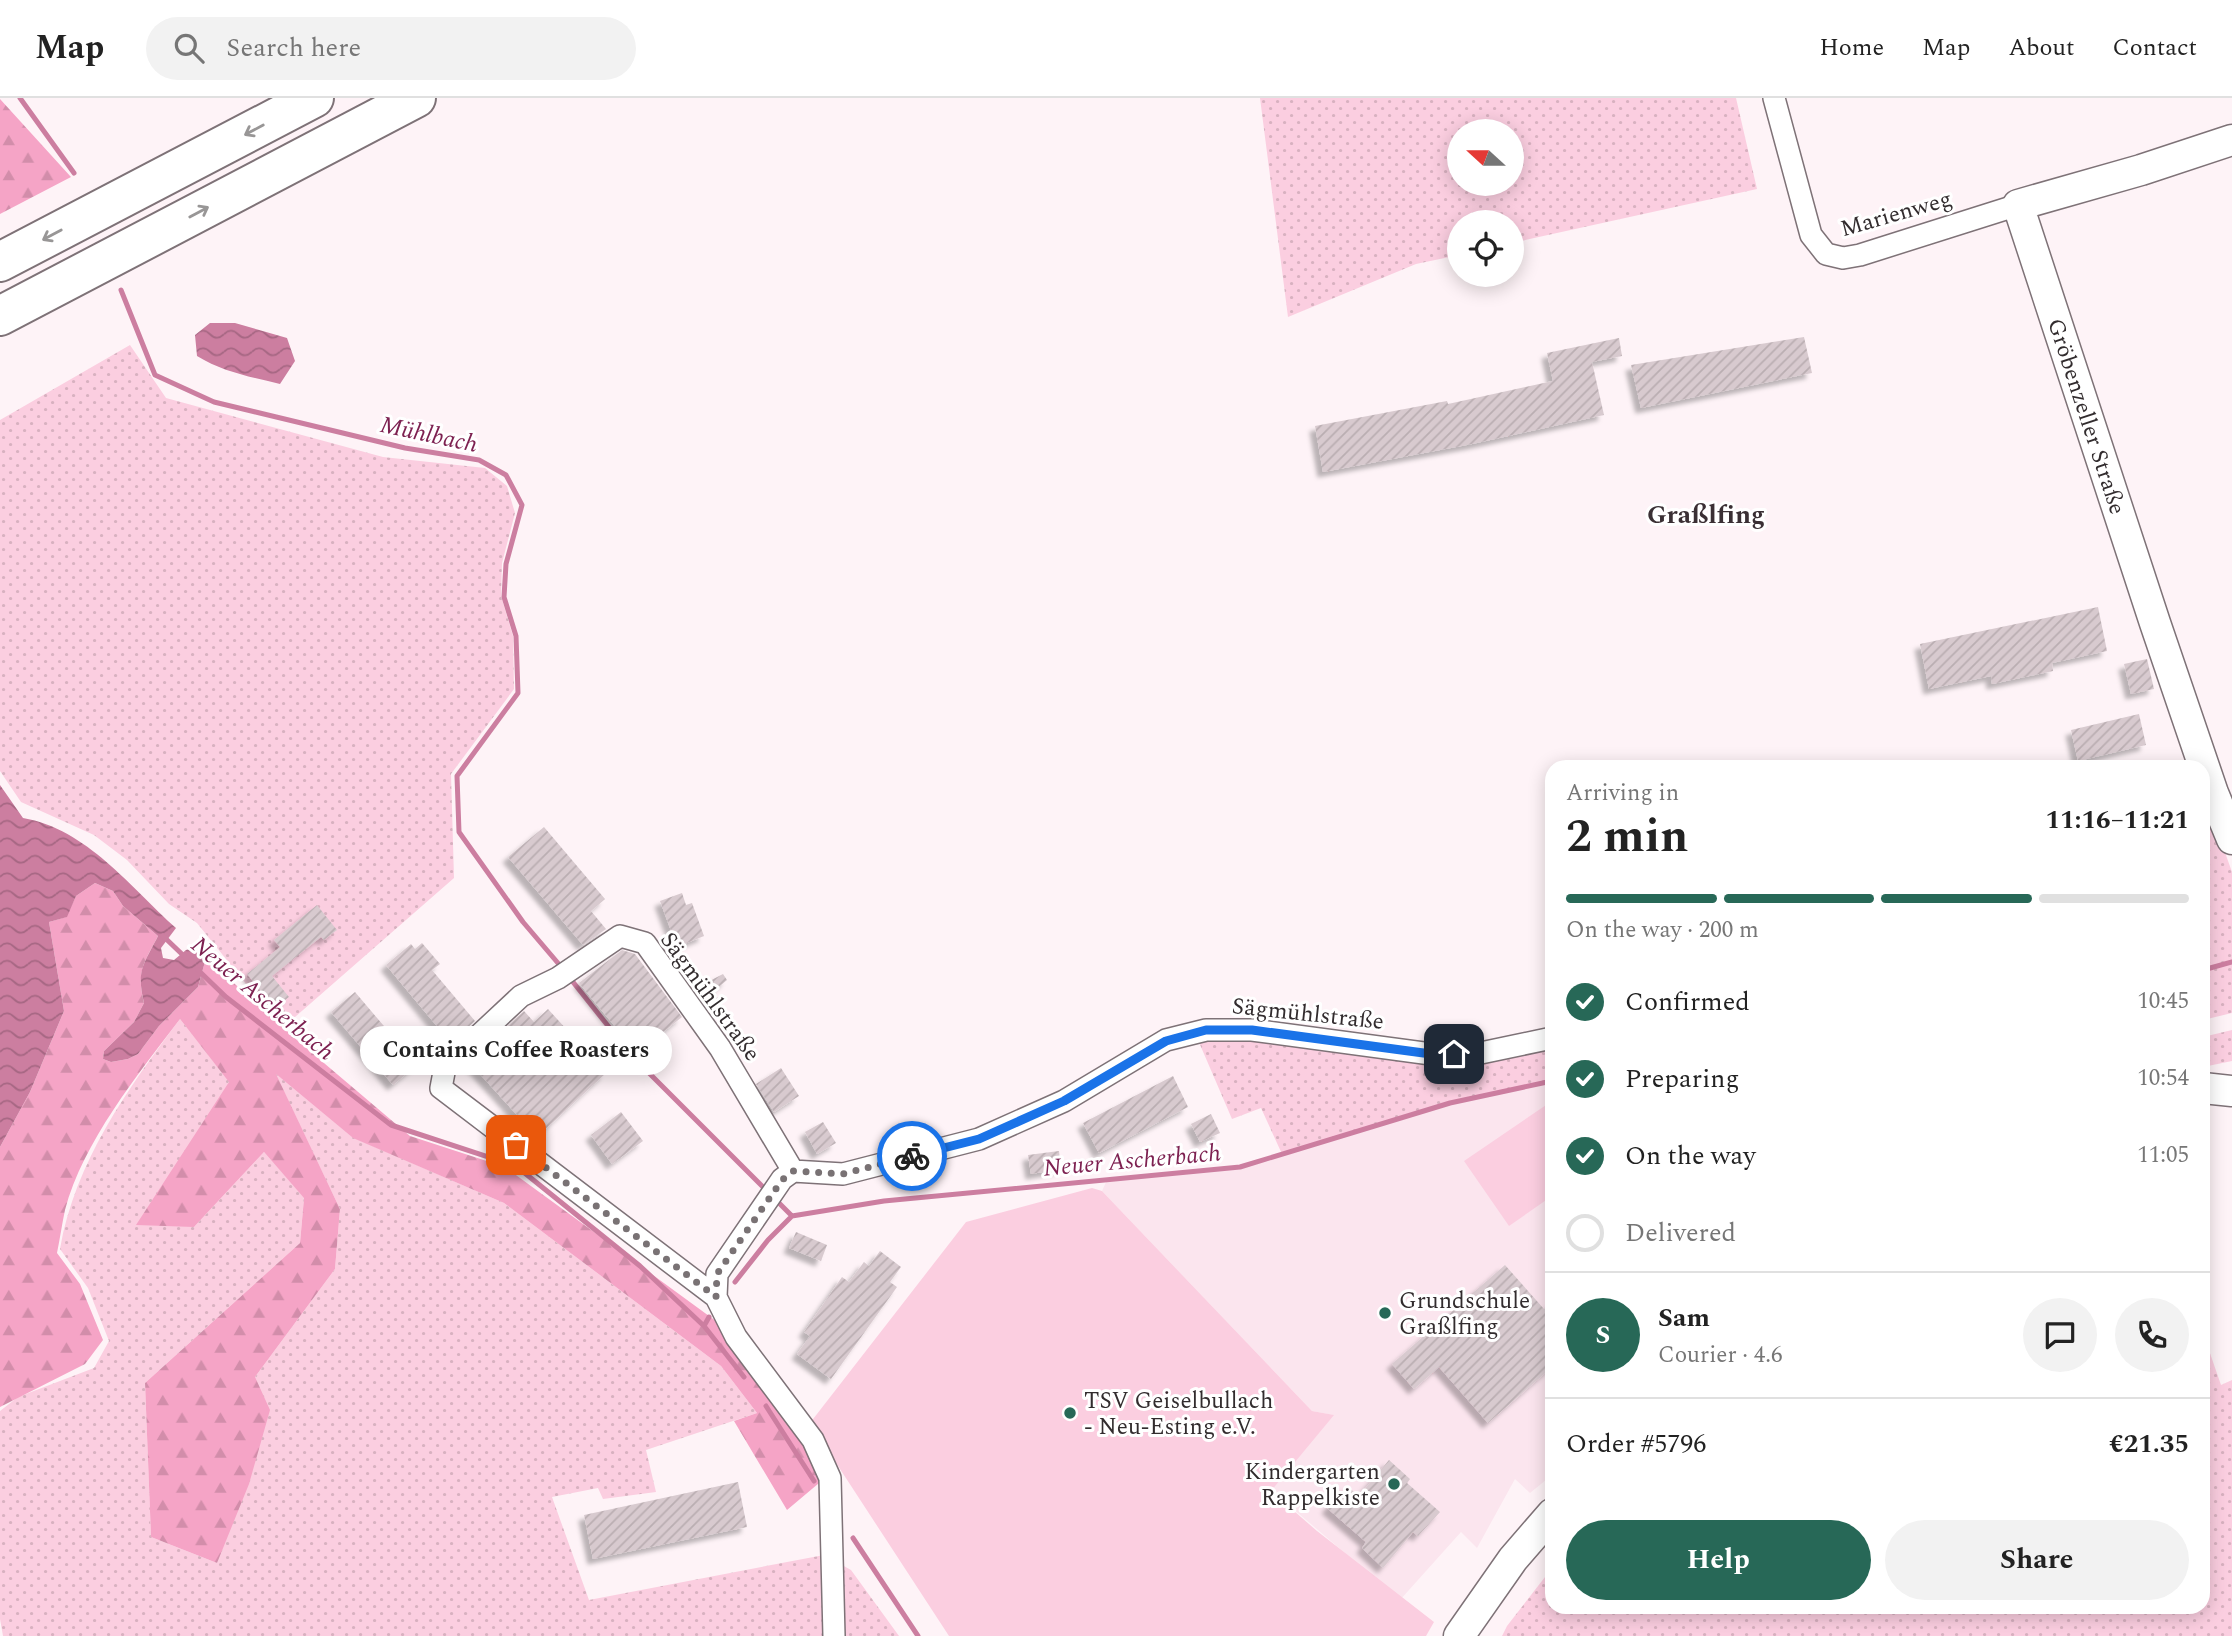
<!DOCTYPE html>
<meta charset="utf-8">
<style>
body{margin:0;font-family:Spectral,serif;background:#f2f2f2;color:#222;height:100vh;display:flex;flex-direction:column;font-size:26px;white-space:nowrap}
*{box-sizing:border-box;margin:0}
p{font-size:23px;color:#767676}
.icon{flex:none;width:38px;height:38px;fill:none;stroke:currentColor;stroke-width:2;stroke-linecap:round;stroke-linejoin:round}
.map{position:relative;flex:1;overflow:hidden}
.panel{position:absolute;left:1545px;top:662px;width:665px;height:854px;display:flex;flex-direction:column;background:#fff;border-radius:21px;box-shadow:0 4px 18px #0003}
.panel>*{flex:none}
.needle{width:46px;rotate:291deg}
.controls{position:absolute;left:1447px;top:21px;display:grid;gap:14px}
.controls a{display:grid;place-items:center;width:77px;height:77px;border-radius:50%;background:#fff;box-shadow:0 4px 18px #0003;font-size:35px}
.pin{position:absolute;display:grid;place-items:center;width:60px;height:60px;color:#fff;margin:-30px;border-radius:14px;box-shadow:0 4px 10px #0006}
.courier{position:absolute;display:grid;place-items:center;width:70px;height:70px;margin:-35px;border:5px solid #1a73e8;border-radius:50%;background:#fff;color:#222;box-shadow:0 2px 9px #0007}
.bubble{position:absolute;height:49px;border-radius:24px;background:#fff;box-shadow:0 4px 18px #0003;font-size:23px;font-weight:700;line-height:49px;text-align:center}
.head em{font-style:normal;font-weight:700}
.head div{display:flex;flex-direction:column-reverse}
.head{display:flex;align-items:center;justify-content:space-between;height:119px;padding:0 21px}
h1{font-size:46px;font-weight:700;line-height:52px}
.bar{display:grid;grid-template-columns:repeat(4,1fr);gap:10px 7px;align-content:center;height:84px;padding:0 21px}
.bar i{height:9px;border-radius:5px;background:#e0e0e0}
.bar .selected{background:#276857}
.bar p{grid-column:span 4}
.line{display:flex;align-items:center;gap:18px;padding:0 21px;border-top:2px solid #e0e0e0}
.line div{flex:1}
.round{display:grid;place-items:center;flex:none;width:74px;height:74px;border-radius:37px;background:#f2f2f2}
ol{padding:0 21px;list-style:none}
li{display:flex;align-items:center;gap:21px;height:77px}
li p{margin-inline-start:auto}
li .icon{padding:7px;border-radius:50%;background:#276857;color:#fff;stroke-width:4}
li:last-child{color:#767676}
li i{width:38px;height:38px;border:4px solid #e0e0e0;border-radius:50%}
.button{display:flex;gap:14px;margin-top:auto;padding:14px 21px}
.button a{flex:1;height:80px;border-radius:42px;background:#276857;color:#fff;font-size:28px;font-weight:700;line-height:80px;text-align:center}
.button a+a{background:#f2f2f2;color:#222}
header{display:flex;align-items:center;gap:42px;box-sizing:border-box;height:98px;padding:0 35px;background:#fff;border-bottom:2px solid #e0e0e0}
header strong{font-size:33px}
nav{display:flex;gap:38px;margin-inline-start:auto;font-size:24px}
.search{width:490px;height:63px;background:#f2f2f2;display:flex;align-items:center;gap:18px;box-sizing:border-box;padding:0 24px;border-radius:38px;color:#767676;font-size:26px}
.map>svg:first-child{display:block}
</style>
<header>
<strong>Map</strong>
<div class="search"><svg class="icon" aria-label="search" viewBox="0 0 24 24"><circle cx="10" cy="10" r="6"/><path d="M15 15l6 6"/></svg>Search here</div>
<nav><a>Home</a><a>Map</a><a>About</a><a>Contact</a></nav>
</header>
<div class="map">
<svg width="2232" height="1538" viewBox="0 0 2232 1538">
<defs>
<pattern id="grass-dots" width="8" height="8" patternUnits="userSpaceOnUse" patternTransform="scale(1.75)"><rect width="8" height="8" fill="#fbcee0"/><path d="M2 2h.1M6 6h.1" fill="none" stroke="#d8b1c0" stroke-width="1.8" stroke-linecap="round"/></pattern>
<pattern id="forest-firs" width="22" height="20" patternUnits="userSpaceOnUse" patternTransform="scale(1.75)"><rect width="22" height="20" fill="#f5a4c6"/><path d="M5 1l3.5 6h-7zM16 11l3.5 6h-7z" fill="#d28daa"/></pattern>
<pattern id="water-waves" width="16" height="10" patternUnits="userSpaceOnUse" patternTransform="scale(1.75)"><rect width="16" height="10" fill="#cc7ea0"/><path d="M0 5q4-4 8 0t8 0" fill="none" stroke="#a66783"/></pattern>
<pattern id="building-hatch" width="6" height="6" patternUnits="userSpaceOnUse" patternTransform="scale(1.75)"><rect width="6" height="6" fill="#d8cacf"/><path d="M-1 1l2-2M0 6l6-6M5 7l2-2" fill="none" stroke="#baaeb2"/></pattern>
<filter id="shadow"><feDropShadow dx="-5.5" dy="5.5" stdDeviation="2" flood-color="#0004"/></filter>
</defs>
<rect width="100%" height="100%" fill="#fef3f7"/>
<path fill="#fbe5ee" d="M 1552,983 L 1552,1377 L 1530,1395 L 1515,1381 L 1477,1450 L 1461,1434 L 1400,1502 L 1271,1392 L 1333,1317 L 1312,1313 L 1102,1093 L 1107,1082 L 1240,1069 L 1450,1005 Z"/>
<path fill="url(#grass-dots)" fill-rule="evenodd" d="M 1260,0 L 1736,0 L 1757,91 L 1512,145 L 1512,124 L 1460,124 L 1459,157 L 1416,166 L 1288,219 ZM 1460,33 L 1512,33 L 1512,86 L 1460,86 Z
M 130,247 L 166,300 L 383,359 L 485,370 L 507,388 L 515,415 L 502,465 L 501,498 L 513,538 L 514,591 L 451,676 L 454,780 L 287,926 L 255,897 L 197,825 L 169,806 L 127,762 L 94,737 L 21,704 L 0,673 L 0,322 Z
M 2207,704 L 2232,774 L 2232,915 L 2203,922 L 2203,705 Z
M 180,921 L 229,983 L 194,1129 L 264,1054 L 304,1099 L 300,1145 L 145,1285 L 151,1439 L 217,1465 L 255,1279 L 335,1171 L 340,1111 L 275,975 L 352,1039 L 504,1105 L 721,1268 L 757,1315 L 646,1352 L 656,1394 L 603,1401 L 598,1390 L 552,1399 L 589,1502 L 824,1457 L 851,1472 L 899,1538 L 3,1538 L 0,1521 L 0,1313 L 18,1299 L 94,1270 L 109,1243 L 88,1190 L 60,1151 C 75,1064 128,990 180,921 Z
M 2232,932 L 2232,963 L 2203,969 L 2203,939 Z
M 1195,935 L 1431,956 L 1552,940 L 1552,983 L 1450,1005 L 1282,1056 L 1261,1010 L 1232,1021 Z
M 2203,1235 L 2221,1287 L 2232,1282 L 2232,1538 L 1502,1538 L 1507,1528 L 1552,1470 L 1552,1508 L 2203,1508 Z"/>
<path fill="url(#forest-firs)" d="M 0,1 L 71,79 L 0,116 Z
M 95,785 L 113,793 L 123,808 L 158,838 C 144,865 136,873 144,905 L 134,924 L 104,953 L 103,961 L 111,964 L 128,961 L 138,956 L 159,928 L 198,889 L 206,860 L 298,943 L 410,1038 L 505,1069 L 720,1226 L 793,1322 L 825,1380 L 787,1412 L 734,1323 L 757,1315 L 721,1268 L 504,1105 L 353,1040 L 276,976 L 340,1111 L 335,1171 L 255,1279 L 270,1312 L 249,1386 L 217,1465 L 151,1439 L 145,1285 L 300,1145 L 304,1100 L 264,1054 L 194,1129 L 136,1127 L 229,984 L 180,921 C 138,976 83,1044 65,1112 C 62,1126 60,1140 57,1155 L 80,1186 L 103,1242 L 85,1266 L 0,1309 L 0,1049 L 30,994 L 64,913 L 49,824 L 66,819 L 76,798 Z"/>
<path fill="#fbcee0" d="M 1552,1003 L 1552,1098 L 1509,1128 L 1464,1063 Z
M 1092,1090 L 1102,1093 L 1312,1313 L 1334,1317 L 1271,1393 L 1317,1433 L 1434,1524 L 1426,1538 L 949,1538 L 810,1325 L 966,1124 Z"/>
<path fill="url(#water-waves)" d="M 210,225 L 235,225 L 287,240 L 295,263 L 280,286 C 251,279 223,274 197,258 L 195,237 Z
M 0,687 L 23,720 C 87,731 130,789 176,830 L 161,850 L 163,860 L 174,862 L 186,852 L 193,850 L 206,860 L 198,889 L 159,928 L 138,956 L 128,961 L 111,964 L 103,961 L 104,953 L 134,924 L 144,905 C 136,872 144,866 158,838 L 123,808 L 113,793 L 95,785 L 76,798 L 67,819 L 49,824 L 64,913 L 30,994 L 0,1049 Z"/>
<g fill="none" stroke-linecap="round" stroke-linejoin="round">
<path stroke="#cc7ea0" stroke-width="5" d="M 20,0 L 74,75
M 121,192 L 155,277 L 214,304 L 405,350 L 479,362 L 506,377 L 522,407 L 506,466 L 504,499 L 516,538 L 518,595 L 457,678 L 459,734 L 523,824 L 563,871
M 163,838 L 186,860
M 198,872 L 226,899 L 391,1027 L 516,1068 L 640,1168 L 704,1228 L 709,1219
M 2203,872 L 2232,864
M 569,879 L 632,958 L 769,1095
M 776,1102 L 792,1118
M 735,1184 L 768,1142 L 792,1118 L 884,1103 L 1240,1069 L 1450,1005 L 1552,983
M 704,1228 L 744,1279
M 766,1308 L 814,1383
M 853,1440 L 918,1538"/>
</g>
<path fill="url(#building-hatch)" filter="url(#shadow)" d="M 1804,239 L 1812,275 L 1641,310 L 1631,267 Z
M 1619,240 L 1622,258 L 1592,264 L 1604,317 L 1472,346 L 1323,374 L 1315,328 L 1447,303 L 1448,306 L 1553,283 L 1547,255 Z
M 2098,509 L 2107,553 L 2052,565 L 2053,573 L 1992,586 L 1991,578 L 1929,591 L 1920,546 Z
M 2147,561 L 2154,591 L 2131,596 L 2124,566 Z
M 2139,616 L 2146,647 L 2078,663 L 2071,632 Z
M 544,729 L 605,801 L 591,813 L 606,831 L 583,847 L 508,759 Z
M 682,795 L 686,807 L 692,805 L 704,838 L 677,849 L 660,803 Z
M 317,807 L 337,832 L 324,842 L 321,839 L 272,878 L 289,899 L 275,910 L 247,876 L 280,849 L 274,842 Z
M 422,845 L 440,866 L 432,872 L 475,923 L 451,945 L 386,867 L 411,846 L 415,851 Z
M 622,852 L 635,856 L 682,919 L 637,955 L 579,885 Z
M 723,876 L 727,882 L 714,893 L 718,901 L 706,907 L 694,891 Z
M 355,894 L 417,967 L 393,987 L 331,914 Z
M 548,911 L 606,975 L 537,1039 L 469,964 L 524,913 L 534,924 Z
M 781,970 L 799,998 L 774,1014 L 756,986 Z
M 1173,978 L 1188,1009 L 1099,1055 L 1083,1025 Z
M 621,1014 L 643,1043 L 612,1066 L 591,1037 Z
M 1211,1016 L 1220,1035 L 1200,1044 L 1191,1026 Z
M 823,1024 L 836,1045 L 817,1056 L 805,1034 Z
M 1059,1053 L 1061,1071 L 1031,1076 L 1028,1057 Z
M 796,1134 L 827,1147 L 821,1163 L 789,1150 Z
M 880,1153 L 901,1169 L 890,1184 L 897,1189 L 831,1281 L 797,1256 L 810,1238 L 804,1234 L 842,1179 L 849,1184 L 864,1164 L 869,1168 Z
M 1505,1167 L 1544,1211 L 1552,1204 L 1552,1269 L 1488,1325 L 1439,1269 L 1414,1291 L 1392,1266 Z
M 1389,1362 L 1410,1381 L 1407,1385 L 1440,1414 L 1418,1438 L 1413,1434 L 1383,1470 L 1362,1450 L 1366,1444 L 1327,1410 L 1347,1388 L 1359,1398 Z
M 738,1384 L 747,1429 L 593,1461 L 584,1417 Z"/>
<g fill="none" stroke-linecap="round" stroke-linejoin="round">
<g stroke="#7e7277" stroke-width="24">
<path id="street" d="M 1774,0 L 1811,137 L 1826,156 L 1843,160 L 1860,157 L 2018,107
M 793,1073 L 720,950 L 645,845 L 620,838 L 558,880 L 521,898 L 445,969 L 441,990 L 716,1199 L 736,1239 L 813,1342 L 830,1380 L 834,1538
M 716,1199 L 717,1176 L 782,1081 L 793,1073 L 843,1076 L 979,1041 L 1064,1003 L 1166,942 L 1206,932 L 1252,932 L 1431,956 L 1476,956 L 1552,940"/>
</g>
<g stroke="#7e7277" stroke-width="33">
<g id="secondary">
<path id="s1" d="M 2232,42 L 2141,72 L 2018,107 L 2155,525 L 2213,695 L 2232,741"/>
<path d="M 2203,990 L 2232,993"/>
<path d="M 1459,1538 L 1513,1461 L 1552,1416"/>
</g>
</g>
<g stroke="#7e7277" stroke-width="42">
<path id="highway" d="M 0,164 L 314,0
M 0,218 L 416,0"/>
</g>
<use href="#street" stroke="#fff" stroke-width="21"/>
<use href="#secondary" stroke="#fff" stroke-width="30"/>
<use href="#highway" stroke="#fff" stroke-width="38"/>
</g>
<defs><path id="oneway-shaft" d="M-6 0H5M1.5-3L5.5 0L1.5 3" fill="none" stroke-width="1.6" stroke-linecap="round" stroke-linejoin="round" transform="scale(1.75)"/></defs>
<g stroke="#989696">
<use href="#oneway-shaft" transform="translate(254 32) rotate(152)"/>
<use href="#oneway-shaft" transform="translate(199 114) rotate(-28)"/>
<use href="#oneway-shaft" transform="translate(52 137) rotate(152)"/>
</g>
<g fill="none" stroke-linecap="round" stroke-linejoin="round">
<path stroke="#797274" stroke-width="7" stroke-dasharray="0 12.6" d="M 516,1047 L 716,1199 L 717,1176 L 782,1082 L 793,1073 L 843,1076 L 912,1058"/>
<path stroke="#1a73e8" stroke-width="9" d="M 912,1058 L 979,1041 L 1064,1003 L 1166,943 L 1206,932 L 1252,932 L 1431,956 L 1454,956"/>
</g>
<g fill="#276857" stroke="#fff" stroke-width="2.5">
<circle cx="1385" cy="1215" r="7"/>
<circle cx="1070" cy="1315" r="7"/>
<circle cx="1394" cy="1386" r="7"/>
</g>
<g text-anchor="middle" stroke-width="6" stroke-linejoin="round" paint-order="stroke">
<g font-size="23" fill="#322c2e" stroke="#fff">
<text transform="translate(1896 115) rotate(-16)" y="8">Marienweg</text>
<text dy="8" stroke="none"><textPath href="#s1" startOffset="446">Gröbenzeller Straße</textPath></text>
<text transform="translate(711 898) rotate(54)" y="8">Sägmühlstraße</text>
<text transform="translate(1308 915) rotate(6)" y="8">Sägmühlstraße</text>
</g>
<g font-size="23" fill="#322c2e" stroke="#fff" text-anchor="start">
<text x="1399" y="1210">Grundschule<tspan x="1399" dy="26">Graßlfing</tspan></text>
<text x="1084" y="1310">TSV Geiselbullach<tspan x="1084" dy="26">- Neu-Esting e.V.</tspan></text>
<text x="1380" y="1381" text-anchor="end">Kindergarten<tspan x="1380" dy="26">Rappelkiste</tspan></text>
</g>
<g font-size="24" font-style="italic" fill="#7d2151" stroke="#fff">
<text transform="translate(429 336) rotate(12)" y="8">Mühlbach</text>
<text transform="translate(263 900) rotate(40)" y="8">Neuer Ascherbach</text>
<text transform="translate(1132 1062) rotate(-5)" y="8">Neuer Ascherbach</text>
</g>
<g font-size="26" font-weight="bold" fill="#3a2f34" stroke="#fff">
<text x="1706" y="425">Graßlfing</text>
</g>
</g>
</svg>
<div class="controls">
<a><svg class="needle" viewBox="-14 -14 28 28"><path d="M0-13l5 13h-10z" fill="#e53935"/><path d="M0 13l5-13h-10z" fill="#767676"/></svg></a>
<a><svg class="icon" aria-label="locate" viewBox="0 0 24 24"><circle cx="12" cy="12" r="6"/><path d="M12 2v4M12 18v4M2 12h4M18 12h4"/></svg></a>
</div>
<div class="pin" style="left:516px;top:1047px;background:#ea580c"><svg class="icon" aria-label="bag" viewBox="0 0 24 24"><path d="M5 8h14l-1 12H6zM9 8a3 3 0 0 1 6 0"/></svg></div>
<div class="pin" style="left:1454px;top:956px;background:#1f2937"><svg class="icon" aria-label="home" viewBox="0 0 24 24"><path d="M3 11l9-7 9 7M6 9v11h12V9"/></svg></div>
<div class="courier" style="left:912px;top:1058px"><svg class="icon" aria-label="bike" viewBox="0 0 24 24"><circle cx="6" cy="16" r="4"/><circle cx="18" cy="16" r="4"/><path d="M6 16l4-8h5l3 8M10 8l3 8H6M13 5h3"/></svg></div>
<div class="bubble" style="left:360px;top:928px;width:312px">Contains Coffee Roasters</div>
<section class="panel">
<div class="head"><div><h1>2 min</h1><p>Arriving in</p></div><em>11:16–11:21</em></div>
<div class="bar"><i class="selected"></i><i class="selected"></i><i class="selected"></i><i></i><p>On the way · 200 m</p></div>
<ol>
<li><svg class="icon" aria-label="check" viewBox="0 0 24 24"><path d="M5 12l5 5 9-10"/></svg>Confirmed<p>10:45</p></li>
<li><svg class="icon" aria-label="check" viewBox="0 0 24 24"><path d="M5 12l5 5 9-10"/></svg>Preparing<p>10:54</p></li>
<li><svg class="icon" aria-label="check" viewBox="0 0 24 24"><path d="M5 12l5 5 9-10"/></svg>On the way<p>11:05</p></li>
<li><i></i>Delivered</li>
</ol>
<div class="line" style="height:126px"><b class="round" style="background:#276857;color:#fff">S</b><div><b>Sam</b><p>Courier · 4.6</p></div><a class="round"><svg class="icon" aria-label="chat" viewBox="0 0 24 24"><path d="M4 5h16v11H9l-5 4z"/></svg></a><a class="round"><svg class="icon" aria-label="phone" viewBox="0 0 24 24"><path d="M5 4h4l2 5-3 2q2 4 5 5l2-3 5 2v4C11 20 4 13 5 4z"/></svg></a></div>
<div class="line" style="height:91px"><div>Order #5796</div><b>€21.35</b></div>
<div class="button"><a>Help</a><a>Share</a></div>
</section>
</div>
